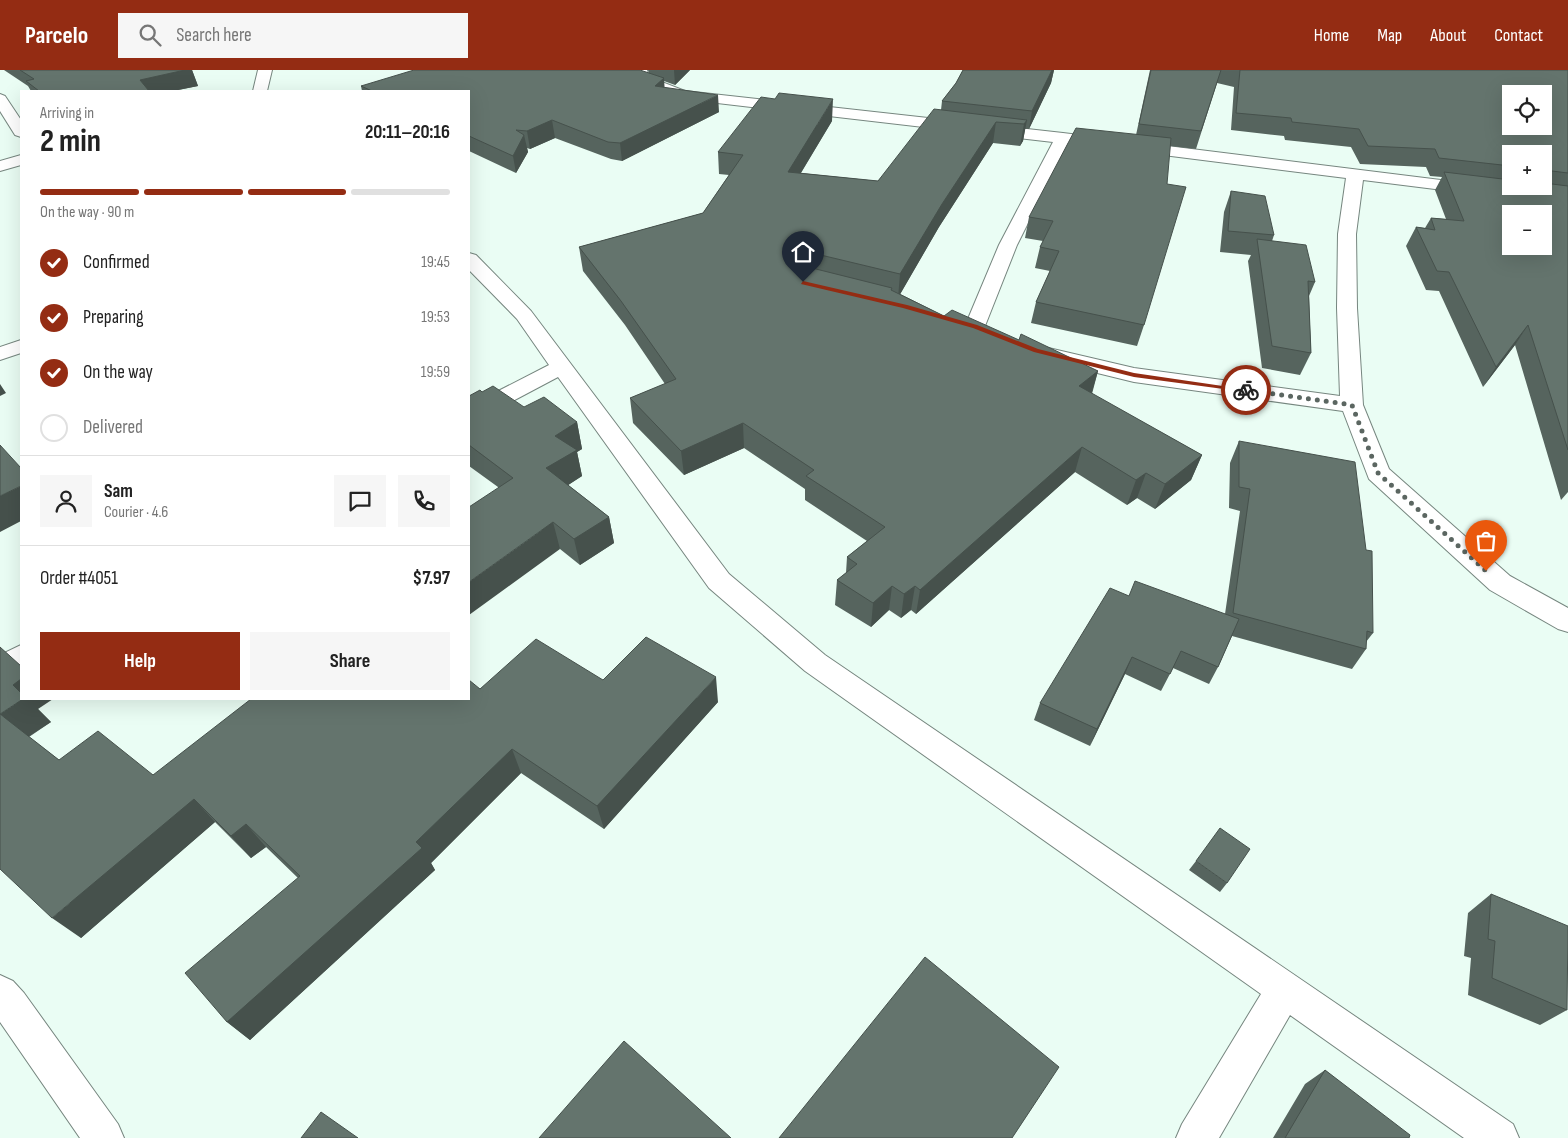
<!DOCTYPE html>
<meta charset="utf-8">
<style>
body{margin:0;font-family:"Sofia Sans Condensed",sans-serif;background:#f6f6f6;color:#222;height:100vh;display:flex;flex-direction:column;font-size:19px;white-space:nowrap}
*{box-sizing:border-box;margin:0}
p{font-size:16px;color:#767676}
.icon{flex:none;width:28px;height:28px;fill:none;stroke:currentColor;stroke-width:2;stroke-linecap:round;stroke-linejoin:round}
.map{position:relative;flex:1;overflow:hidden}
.panel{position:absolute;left:20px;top:20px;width:450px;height:610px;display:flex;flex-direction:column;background:#fff;border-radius:0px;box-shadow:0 5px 20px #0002}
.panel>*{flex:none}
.fabs{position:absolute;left:1502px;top:15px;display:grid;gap:10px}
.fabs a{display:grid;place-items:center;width:50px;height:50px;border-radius:0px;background:#fff;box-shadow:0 5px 20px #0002;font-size:25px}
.pin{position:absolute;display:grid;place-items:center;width:42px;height:42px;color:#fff;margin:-51px -21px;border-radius:50% 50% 50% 0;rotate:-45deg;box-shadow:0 0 5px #0007}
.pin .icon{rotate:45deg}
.courier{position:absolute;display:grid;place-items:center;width:50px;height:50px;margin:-25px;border:4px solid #942c13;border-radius:50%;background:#fff;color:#222;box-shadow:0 1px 6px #0007}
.summary em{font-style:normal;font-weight:700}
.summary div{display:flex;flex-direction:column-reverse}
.summary{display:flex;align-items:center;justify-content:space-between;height:85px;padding:0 20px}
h1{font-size:32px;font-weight:700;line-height:38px}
.bar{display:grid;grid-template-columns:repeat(4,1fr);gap:8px 5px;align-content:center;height:60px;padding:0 20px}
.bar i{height:6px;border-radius:4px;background:#e0e0e0}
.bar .current{background:#942c13}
.bar p{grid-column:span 4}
.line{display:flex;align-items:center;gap:12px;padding:0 20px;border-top:1px solid #e0e0e0}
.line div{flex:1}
.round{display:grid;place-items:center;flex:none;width:52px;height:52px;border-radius:0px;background:#f6f6f6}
ol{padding:0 20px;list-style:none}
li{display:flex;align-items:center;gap:15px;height:55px}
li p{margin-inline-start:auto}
li .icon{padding:5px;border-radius:50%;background:#942c13;color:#fff;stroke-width:4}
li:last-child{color:#767676}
li i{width:28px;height:28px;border:2px solid #e0e0e0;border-radius:50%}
.cta{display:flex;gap:10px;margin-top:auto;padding:10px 20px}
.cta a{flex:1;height:58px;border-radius:0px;background:#942c13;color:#fff;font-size:20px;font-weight:700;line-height:58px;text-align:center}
.cta a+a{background:#f6f6f6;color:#222}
header{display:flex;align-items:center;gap:30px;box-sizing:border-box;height:70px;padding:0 25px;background:#942c13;color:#fff}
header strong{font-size:24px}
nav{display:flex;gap:28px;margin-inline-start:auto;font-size:18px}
.search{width:350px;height:45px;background:#f6f6f6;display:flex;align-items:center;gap:12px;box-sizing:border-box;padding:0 18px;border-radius:0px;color:#767676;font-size:19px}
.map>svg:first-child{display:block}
</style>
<header>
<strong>Parcelo</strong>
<div class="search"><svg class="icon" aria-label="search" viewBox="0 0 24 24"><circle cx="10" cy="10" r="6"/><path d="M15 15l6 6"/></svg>Search here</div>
<nav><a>Home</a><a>Map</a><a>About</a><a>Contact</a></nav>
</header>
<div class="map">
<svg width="1568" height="1068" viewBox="0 0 1568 1068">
<rect width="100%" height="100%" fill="#eafdf4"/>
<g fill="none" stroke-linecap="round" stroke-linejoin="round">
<g stroke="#76867f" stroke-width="2">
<path id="street" d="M 258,0 L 272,0 L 267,21 L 253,21 Z
M 633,0 L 647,0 L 649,7 L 685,21 L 1063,63 L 1481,115 L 1484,119 L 1481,123 L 1475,124 L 1363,110 L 1356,164 L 1357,238 L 1363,335 L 1389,399 L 1510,506 L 1568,538 L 1568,562 L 1558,559 L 1490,520 L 1369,409 L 1343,341 L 1134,312 L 1032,287 L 1029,282 L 1032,277 L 1040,276 L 1134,298 L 1340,326 L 1337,238 L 1338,164 L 1346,108 L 1068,73 L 1017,175 L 985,256 L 982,260 L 975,262 L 968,260 L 965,256 L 999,175 L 1053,72 L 683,29 L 637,13 Z
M 0,24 L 5,26 L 21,50 L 21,67 L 15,65 L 0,41 Z
M 21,85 L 21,95 L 0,101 L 0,91 Z
M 469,183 L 476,185 L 531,241 L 729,504 L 825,585 L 1513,1054 L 1519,1068 L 1464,1068 L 1290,945 L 1219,1068 L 1176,1068 L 1182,1054 L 1261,924 L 805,601 L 709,518 L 558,307 L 477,350 L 469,352 L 469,336 L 549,295 L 517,249 L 469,200 Z
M 21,270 L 21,283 L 0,290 L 0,277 Z
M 21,575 L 21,600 L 0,611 L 0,585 Z
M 0,905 L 13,911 L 24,923 L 118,1054 L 124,1068 L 80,1068 L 0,952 Z"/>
</g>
<use href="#street" fill="#fff" fill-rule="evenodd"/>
</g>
<path fill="#56645e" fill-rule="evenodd" d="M 4,0 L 192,0 L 198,16 L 173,21 L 31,21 L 28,16 Z
M 648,0 L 690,0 L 675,15 L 664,11 L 664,18 L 719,42 L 622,91 L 611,89 L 555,68 L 530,79 L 527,78 L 528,82 L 516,103 L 469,81 L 469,21 L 362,21 L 361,16 L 649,3 Z
M 963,0 L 1054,0 L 1051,13 L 1029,59 L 1025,59 L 1023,71 L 1020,76 L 993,73 L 939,157 L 900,224 L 944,246 L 1019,270 L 1098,301 L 1092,324 L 1202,385 L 1191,410 L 1155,439 L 1137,428 L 1127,435 L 1075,402 L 916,544 L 911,540 L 901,548 L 889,540 L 871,557 L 835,535 L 837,510 L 846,503 L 847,487 L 867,471 L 805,430 L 805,419 L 744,378 L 684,405 L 633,353 L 630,328 L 665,314 L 625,255 L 583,201 L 579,177 L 703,143 L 729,105 L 719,104 L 718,82 L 832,51 L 801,103 L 878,111 L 941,40 L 942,31 L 956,13 Z
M 1150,0 L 1568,0 L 1568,422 L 1561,430 L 1515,275 L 1483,317 L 1439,221 L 1426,220 L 1406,176 L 1416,157 L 1425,158 L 1431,148 L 1446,149 L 1435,120 L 1442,107 L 1430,106 L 1426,97 L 1360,94 L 1351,77 L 1285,70 L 1284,66 L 1231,60 L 1234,17 L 1217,13 L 1196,79 L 1170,76 L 1144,255 L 1137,276 L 1031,253 L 1036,232 L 1050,201 L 1035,198 L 1040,177 L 1043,171 L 1025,168 L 1029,147 L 1136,65 ZM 1511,84 L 1544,84 L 1544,116 L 1511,116 Z
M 1231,121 L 1274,165 L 1272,171 L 1315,212 L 1309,226 L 1311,283 L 1300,305 L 1262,298 L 1248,191 L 1251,185 L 1220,182 L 1224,142 Z
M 482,322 L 524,337 L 577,352 L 582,379 L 577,382 L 582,406 L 568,415 L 609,447 L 614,473 L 580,495 L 560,479 L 498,417 L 469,396 L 469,326 Z
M 1239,371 L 1373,563 L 1366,572 L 1366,579 L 1352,599 L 1232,566 L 1218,597 L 1209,614 L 1173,598 L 1161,621 L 1125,604 L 1090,676 L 1034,650 L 1040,633 L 1129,526 L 1225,544 L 1240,441 L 1229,438 L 1230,393 Z
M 0,577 L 38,639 L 51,652 L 29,667 L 59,690 L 153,705 L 480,619 L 603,610 L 718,632 L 604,759 L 521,703 L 431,793 L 435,800 L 250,970 L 227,952 L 298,808 L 266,777 L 251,788 L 215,752 L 81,868 Z
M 1196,791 L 1227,813 L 1220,822 L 1189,800 Z
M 1491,824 L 1567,940 L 1540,955 L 1468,925 L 1471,888 L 1464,886 L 1468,843 Z
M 1325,1000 L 1409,1068 L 1273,1068 L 1305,1014 Z"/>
<path fill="#46514c" d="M 185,0 L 192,0 L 198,16 L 173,21 L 146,21 L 140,10 Z
M 674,0 L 690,0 L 675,15 Z
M 1052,0 L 1054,0 L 1051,13 L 1029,59 L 1032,41 Z
M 664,8 L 665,25 L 655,16 Z
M 718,25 L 719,42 L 622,91 L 620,73 Z
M 833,29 L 832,51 L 788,124 L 788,102 Z
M 552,50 L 555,68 L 530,79 L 527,61 Z
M 1027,50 L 1023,71 L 1020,76 L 1024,54 Z
M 996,52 L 993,73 L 939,157 L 898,228 L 900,204 L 942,134 Z
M 524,65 L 528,82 L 516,103 L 513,86 Z
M 804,181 L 803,204 L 792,190 L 795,183 Z
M 1528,255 L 1515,275 L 1483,317 L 1496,297 Z
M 1098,301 L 1091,325 L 1079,316 Z
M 0,314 L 6,323 L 0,326 Z
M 577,352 L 582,379 L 577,382 L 582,406 L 553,425 L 546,398 L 555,366 Z
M 743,353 L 744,378 L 684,405 L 681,381 Z
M 1082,377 L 1075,402 L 916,544 L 920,520 Z
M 1202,385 L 1191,410 L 1155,439 L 1165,414 Z
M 1146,403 L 1137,428 L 1127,435 L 1136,410 Z
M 21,416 L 21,451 L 0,462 L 0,426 Z
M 609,447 L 614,473 L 580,495 L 574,469 Z
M 553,452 L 560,479 L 469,545 L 469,512 Z
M 892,516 L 889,540 L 871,557 L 873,533 Z
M 915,516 L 911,540 L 901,548 L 904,524 Z
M 1132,587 L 1125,604 L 1090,676 L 1097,659 Z
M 716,607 L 718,632 L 604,759 L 597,736 Z
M 21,609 L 21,623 L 13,615 Z
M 23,629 L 53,629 L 38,639 L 51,652 L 26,668 L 0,644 Z
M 512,679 L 521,703 L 431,793 L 435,800 L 250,970 L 227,952 L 416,772 Z
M 194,729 L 215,752 L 81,868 L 52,848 Z
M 246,754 L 266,777 L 251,788 L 231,766 Z"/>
<path fill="#64746d" stroke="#46514c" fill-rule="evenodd" d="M 20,0 L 185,0 L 140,10 L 149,21 L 39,21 L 26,11 L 34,9 Z
M 414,0 L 640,0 L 664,8 L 655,16 L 718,25 L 620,73 L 608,72 L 552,50 L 527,61 L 516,60 L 524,65 L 513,86 L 469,66 L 469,21 L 372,21 L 361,16 Z
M 963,0 L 1052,0 L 1032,41 L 942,31 L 956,13 Z
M 1151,0 L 1221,0 L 1201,61 L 1139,54 Z
M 1240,0 L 1568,0 L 1568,103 L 1544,100 L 1544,84 L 1511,84 L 1511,96 L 1439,88 L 1435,79 L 1368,76 L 1359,59 L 1292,52 L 1291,48 L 1236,43 ZM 1511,24 L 1544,24 L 1544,56 L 1511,56 Z
M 779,23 L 833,29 L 788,102 L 878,111 L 934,39 L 1027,50 L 1024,54 L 996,52 L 942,134 L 900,204 L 804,181 L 795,183 L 792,190 L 796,194 L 892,218 L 891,220 L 944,246 L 952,240 L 1019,270 L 1021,264 L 1098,301 L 1079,316 L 1202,385 L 1165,414 L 1146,403 L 1136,410 L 1082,377 L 920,520 L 915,516 L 904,524 L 892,516 L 873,533 L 837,510 L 857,494 L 847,487 L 885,457 L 806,406 L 814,400 L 743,353 L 681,381 L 630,328 L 676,309 L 621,231 L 579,177 L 703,143 L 743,85 L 718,82 L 761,27 L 775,29 Z
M 1076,58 L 1171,68 L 1167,114 L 1186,117 L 1144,255 L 1036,232 L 1059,181 L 1040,177 L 1053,151 L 1029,147 Z
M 1444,102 L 1511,110 L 1511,116 L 1544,116 L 1544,113 L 1568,116 L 1568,380 L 1528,255 L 1496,297 L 1449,202 L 1437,201 L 1416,157 L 1435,160 L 1431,148 L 1464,151 ZM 1511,144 L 1544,144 L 1544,176 L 1511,176 Z
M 1231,121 L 1265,126 L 1274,165 L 1228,161 Z
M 1257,169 L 1306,175 L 1315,212 L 1308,211 L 1311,283 L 1272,276 Z
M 493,316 L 524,337 L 544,327 L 577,352 L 555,366 L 577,380 L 546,398 L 609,447 L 574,469 L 553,452 L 469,512 L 469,437 L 513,408 L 469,375 L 469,326 L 480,320 L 482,322 Z
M 1239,371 L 1355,392 L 1366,480 L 1372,481 L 1373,563 L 1367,561 L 1366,579 L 1233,543 L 1250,419 L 1239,417 Z
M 0,375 L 21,398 L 21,416 L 0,426 Z
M 1135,511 L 1239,549 L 1218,597 L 1181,581 L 1170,604 L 1132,587 L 1097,659 L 1040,633 L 1110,518 L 1129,526 Z
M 646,567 L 716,607 L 597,736 L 512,679 L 416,772 L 422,778 L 227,952 L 185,903 L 300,806 L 246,754 L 231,766 L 194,729 L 52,848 L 0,799 L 0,577 L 21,596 L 21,609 L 13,615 L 21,623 L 21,629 L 23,629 L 0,644 L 59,690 L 98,661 L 153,705 L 251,629 L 469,629 L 469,610 L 480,619 L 536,569 L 603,610 Z
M 1220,758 L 1250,779 L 1227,813 L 1196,791 Z
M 1491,824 L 1568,856 L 1567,940 L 1492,908 L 1495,871 L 1488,869 Z
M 925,887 L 1059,997 L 1012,1068 L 779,1068 Z
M 624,971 L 731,1068 L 539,1068 Z
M 1325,1000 L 1410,1065 L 1409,1068 L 1285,1068 Z
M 321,1042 L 358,1068 L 301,1068 Z"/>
<path fill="#942c13" d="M 803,211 L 907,235 L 977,255 L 1038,279 L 1134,303 L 1250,320 L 1246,322 L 1134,307 L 1034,282 L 973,258 L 903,238 L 801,214 Z"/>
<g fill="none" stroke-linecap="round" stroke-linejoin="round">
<path stroke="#5b6661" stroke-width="5" stroke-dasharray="0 9" d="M 1246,320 L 1352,335 L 1378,403 L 1486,501"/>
</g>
</svg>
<div class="fabs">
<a><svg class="icon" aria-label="locate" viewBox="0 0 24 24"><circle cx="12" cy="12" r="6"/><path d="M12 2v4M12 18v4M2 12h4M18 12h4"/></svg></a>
<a>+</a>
<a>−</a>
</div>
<div class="pin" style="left:1486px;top:501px;background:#ea580c"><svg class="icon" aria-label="bag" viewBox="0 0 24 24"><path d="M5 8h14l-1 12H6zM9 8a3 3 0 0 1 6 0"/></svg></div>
<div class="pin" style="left:803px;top:212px;background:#1f2937"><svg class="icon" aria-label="home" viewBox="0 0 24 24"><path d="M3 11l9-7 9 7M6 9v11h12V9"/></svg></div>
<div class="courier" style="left:1246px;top:320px"><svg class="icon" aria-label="bike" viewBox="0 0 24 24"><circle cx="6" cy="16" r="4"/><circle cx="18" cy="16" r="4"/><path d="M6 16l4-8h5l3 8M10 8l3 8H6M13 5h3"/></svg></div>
<section class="panel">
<div class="summary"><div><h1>2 min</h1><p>Arriving in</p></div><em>20:11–20:16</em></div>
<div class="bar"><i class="current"></i><i class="current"></i><i class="current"></i><i></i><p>On the way · 90 m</p></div>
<ol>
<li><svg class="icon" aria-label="check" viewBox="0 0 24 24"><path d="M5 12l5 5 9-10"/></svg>Confirmed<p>19:45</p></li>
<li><svg class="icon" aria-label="check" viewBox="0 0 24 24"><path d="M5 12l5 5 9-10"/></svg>Preparing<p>19:53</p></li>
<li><svg class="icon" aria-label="check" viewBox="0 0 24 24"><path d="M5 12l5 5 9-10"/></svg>On the way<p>19:59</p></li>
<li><i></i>Delivered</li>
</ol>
<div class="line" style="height:90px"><a class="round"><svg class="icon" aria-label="person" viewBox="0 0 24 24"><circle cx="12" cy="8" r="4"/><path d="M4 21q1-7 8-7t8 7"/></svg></a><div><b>Sam</b><p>Courier · 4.6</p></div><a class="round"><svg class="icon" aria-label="chat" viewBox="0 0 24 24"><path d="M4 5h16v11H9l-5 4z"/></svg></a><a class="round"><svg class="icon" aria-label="phone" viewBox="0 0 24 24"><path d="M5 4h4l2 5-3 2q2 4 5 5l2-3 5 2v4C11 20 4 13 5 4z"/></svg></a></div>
<div class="line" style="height:65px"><div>Order #4051</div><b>$7.97</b></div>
<div class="cta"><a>Help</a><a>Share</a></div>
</section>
</div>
